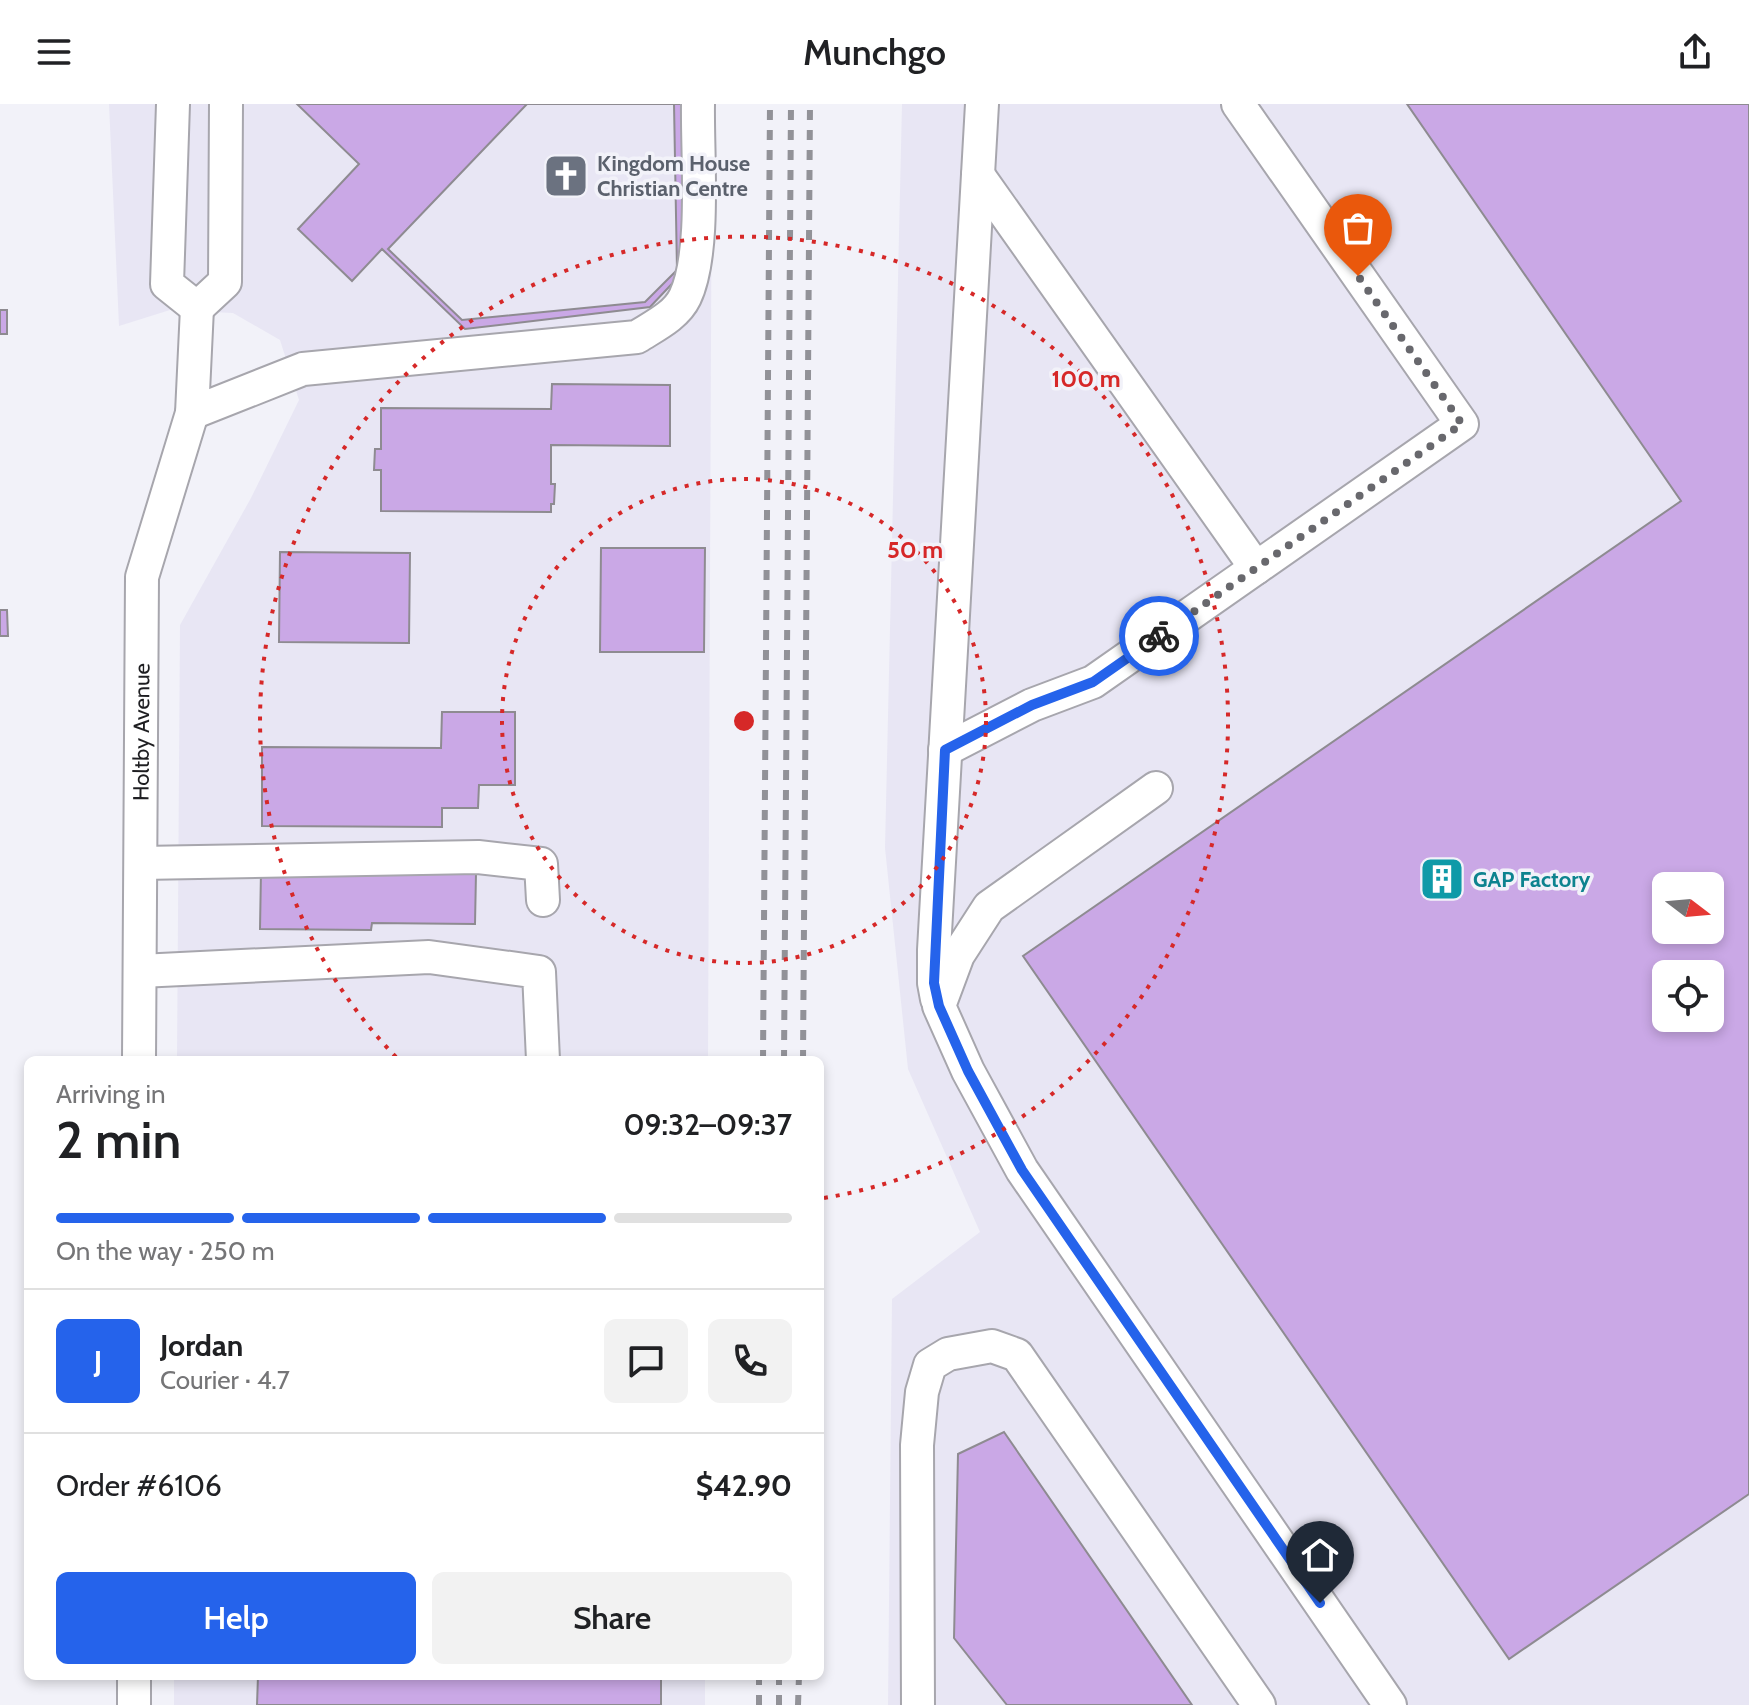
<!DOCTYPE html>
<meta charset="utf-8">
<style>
body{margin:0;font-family:Cabin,sans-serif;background:#f2f2f2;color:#202124;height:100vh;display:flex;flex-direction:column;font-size:30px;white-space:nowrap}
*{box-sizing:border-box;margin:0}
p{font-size:26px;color:#757577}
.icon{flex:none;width:44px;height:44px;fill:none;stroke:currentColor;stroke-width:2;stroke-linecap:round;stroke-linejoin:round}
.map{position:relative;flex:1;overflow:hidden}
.sheet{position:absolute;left:24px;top:952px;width:800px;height:624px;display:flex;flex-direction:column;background:#fff;border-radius:12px;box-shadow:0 4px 12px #0003}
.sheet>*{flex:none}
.needle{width:52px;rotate:106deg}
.tools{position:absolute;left:1652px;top:768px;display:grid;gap:16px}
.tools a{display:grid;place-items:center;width:72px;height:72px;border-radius:12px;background:#fff;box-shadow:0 4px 12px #0003;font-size:40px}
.pin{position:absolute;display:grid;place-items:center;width:68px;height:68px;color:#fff;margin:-82px -34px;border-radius:50% 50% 50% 0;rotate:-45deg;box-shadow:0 0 8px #0007}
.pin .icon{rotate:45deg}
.courier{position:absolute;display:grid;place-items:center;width:80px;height:80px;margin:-40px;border:6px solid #2563eb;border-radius:50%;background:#fff;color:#222;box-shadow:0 2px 10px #0007}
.head em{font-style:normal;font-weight:600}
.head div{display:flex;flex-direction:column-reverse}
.head{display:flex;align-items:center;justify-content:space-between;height:136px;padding:0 32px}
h1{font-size:52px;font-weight:600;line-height:60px}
.bar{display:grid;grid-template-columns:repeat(4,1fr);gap:12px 8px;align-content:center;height:96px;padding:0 32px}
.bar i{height:10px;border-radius:6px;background:#e0e0e0}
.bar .on{background:#2563eb}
.bar p{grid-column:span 4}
.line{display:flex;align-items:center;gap:20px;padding:0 32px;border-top:2px solid #e0e0e0}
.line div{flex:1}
.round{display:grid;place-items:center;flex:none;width:84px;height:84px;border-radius:12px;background:#f2f2f2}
.primary-button{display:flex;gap:16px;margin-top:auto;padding:16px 32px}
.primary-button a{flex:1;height:92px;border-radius:12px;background:#2563eb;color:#fff;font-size:32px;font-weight:600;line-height:92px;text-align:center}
.primary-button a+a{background:#f2f2f2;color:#202124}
header{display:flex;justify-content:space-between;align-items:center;height:104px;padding:0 32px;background:#fff;font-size:36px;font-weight:600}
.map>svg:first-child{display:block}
</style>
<header><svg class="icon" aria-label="menu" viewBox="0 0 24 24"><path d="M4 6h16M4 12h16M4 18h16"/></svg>Munchgo<svg class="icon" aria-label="share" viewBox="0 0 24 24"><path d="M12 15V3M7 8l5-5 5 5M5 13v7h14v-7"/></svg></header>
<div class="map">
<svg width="1749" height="1601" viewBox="0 0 1749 1601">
<rect width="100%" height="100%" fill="#f2f2f9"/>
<path fill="#e8e6f4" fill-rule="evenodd" d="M 109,0 L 712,0 L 708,956 L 177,956 L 180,521 L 251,394 L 299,296 L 280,236 L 233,209 L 170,206 L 119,222 Z
M 902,0 L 1749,0 L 1749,1601 L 888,1601 L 892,1195 L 980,1128 L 908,965 L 885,744 ZM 1666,782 L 1710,782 L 1710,826 L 1666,826 ZM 1666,870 L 1710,870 L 1710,914 L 1666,914 Z
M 174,1572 L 705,1572 L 705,1601 L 174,1601 Z"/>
<path fill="#caa8e6" stroke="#8e8b91" stroke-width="2" fill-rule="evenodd" d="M 297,0 L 686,0 L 685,166 L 650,203 L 465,225 L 382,145 L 352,177 L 298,125 L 359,60 Z
M 527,0 L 674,0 L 677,166 L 645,198 L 462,216 L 388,145 Z
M 1407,0 L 1749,0 L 1749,1390 L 1509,1555 L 1023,852 L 1681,397 ZM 1666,782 L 1710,782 L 1710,826 L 1666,826 ZM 1666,870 L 1710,870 L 1710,914 L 1666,914 Z
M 0,206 L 7,206 L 7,230 L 0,230 Z
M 552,280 L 670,281 L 670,342 L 551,341 L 551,380 L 555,380 L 554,400 L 551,400 L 551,408 L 381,407 L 381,366 L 374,366 L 375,345 L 381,345 L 381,304 L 551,305 Z
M 601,444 L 705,444 L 704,548 L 600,548 Z
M 280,448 L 410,449 L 409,539 L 279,538 Z
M 0,506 L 7,506 L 8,532 L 0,532 Z
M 442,608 L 515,608 L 515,681 L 479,681 L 478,704 L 442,704 L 442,723 L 262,722 L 262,643 L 441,644 Z
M 261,767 L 476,769 L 475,820 L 372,819 L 371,826 L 260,825 Z
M 1004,1328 L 1192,1601 L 1007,1601 L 954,1534 L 958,1350 Z
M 258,1572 L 661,1572 L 661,1601 L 257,1601 Z"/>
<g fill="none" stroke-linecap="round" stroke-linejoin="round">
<g stroke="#a7a6ad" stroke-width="36">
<g id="minor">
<path d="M 173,0 L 167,180 L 197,204 L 225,178 L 226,0"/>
<path d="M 978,71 L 1256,464"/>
<path d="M 192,309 L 303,265 L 637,233 C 654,222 676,212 685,193 C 706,149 697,51 698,0"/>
<path d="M 945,646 L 1032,601 L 1093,578 L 1462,320 L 1238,0"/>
<path d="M 1156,684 L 989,803 L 958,851 L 939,902 L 968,967 L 1022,1066 L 1390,1601"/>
<path d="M 141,759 L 478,753 L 541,760 L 543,796"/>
<path d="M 140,867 L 429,853 L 539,868 L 543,956"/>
<path d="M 937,895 L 934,879 L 934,846 L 982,0"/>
<path id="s1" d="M 139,956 L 142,473 L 192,309 L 197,204"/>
<path d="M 134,1601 L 134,1572"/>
<path d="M 918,1601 L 917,1341 L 922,1288 L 930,1261 L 948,1250 L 992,1242 L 1017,1251 L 1259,1601"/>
</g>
</g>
<use href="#minor" stroke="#fff" stroke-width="32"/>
<path stroke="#929298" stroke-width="6" stroke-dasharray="10 10" stroke-linecap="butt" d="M 763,956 L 770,0
M 784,956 L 791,0
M 803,956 L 810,0
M 759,1601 L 759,1572
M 779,1601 L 779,1572
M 798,1601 L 799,1572"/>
</g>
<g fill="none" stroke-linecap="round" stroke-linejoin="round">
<path stroke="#68686d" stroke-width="8" stroke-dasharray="0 14.4" d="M 1159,532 L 1462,320 L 1358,172"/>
<path stroke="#2563eb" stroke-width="10" d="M 1159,532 L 1093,578 L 1032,601 L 945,646 L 934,879 L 939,902 L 968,967 L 1022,1066 L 1320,1499"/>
</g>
<g fill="none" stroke="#d62828" stroke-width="4" stroke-dasharray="4 8">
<circle cx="744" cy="617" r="242"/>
<path d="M396 953A484 484 0 1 1 824 1094"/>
</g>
<defs>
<g id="church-square" transform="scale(2.3)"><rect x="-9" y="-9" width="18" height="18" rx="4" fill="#6b7280" stroke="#f2f2f9"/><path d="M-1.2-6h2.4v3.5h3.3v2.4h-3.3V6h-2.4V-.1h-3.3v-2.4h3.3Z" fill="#fff"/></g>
<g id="building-square" transform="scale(2.3)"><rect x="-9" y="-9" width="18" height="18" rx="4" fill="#0f9aa8" stroke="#f2f2f9"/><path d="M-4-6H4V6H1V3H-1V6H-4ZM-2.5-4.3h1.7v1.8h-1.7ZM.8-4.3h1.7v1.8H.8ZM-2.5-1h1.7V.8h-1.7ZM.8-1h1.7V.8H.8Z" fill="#fff"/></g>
</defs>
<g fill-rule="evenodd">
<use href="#church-square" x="566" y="72"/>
<use href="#building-square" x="1442" y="775"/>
</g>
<g text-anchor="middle" stroke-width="7" stroke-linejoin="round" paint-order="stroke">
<g font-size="22" font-weight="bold" fill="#5b616d" stroke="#f2f2f9" text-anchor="start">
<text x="597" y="67">Kingdom House<tspan x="597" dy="25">Christian Centre</tspan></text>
</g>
<g font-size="22" fill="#1e1e21" stroke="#f2f2f9">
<text dy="8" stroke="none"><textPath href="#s1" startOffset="328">Holtby Avenue</textPath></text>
</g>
<g font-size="22" font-weight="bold" fill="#0d838f" stroke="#f2f2f9" text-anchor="start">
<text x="1473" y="783">GAP Factory</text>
</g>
</g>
<circle cx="744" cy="617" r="12" fill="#d62828" stroke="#f2f2f9" stroke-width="4"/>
<g font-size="24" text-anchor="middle" font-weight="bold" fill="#d62828" stroke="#f2f2f9" stroke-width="7" stroke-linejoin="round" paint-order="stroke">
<text x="1086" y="283">100 m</text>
<text x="915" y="454">50 m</text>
</g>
</svg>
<div class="tools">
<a><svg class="needle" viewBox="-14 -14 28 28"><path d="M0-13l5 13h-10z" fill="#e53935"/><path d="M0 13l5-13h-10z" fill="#757577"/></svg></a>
<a><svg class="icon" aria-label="locate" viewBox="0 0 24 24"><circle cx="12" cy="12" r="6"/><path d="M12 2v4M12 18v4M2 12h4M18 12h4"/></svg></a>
</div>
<div class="pin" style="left:1358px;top:172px;background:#ea580c"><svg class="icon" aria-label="bag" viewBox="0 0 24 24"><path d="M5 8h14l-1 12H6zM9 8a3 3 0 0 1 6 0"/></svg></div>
<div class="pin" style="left:1320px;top:1499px;background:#1f2937"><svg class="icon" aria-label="home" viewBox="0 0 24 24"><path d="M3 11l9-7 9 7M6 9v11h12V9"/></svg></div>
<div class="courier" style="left:1159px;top:532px"><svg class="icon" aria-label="bike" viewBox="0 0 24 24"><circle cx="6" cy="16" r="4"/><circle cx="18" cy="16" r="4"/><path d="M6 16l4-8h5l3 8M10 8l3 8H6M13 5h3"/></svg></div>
<section class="sheet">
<div class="head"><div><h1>2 min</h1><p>Arriving in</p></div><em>09:32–09:37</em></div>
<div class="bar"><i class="on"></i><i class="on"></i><i class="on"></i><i></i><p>On the way · 250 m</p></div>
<div class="line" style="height:144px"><b class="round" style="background:#2563eb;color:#fff">J</b><div><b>Jordan</b><p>Courier · 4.7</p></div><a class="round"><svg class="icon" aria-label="chat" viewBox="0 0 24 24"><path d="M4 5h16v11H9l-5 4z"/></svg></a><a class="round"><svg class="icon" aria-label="phone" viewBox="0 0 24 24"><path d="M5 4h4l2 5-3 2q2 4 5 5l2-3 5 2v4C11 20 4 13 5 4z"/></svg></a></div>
<div class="line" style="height:104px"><div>Order #6106</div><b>$42.90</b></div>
<div class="primary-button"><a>Help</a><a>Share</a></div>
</section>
</div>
